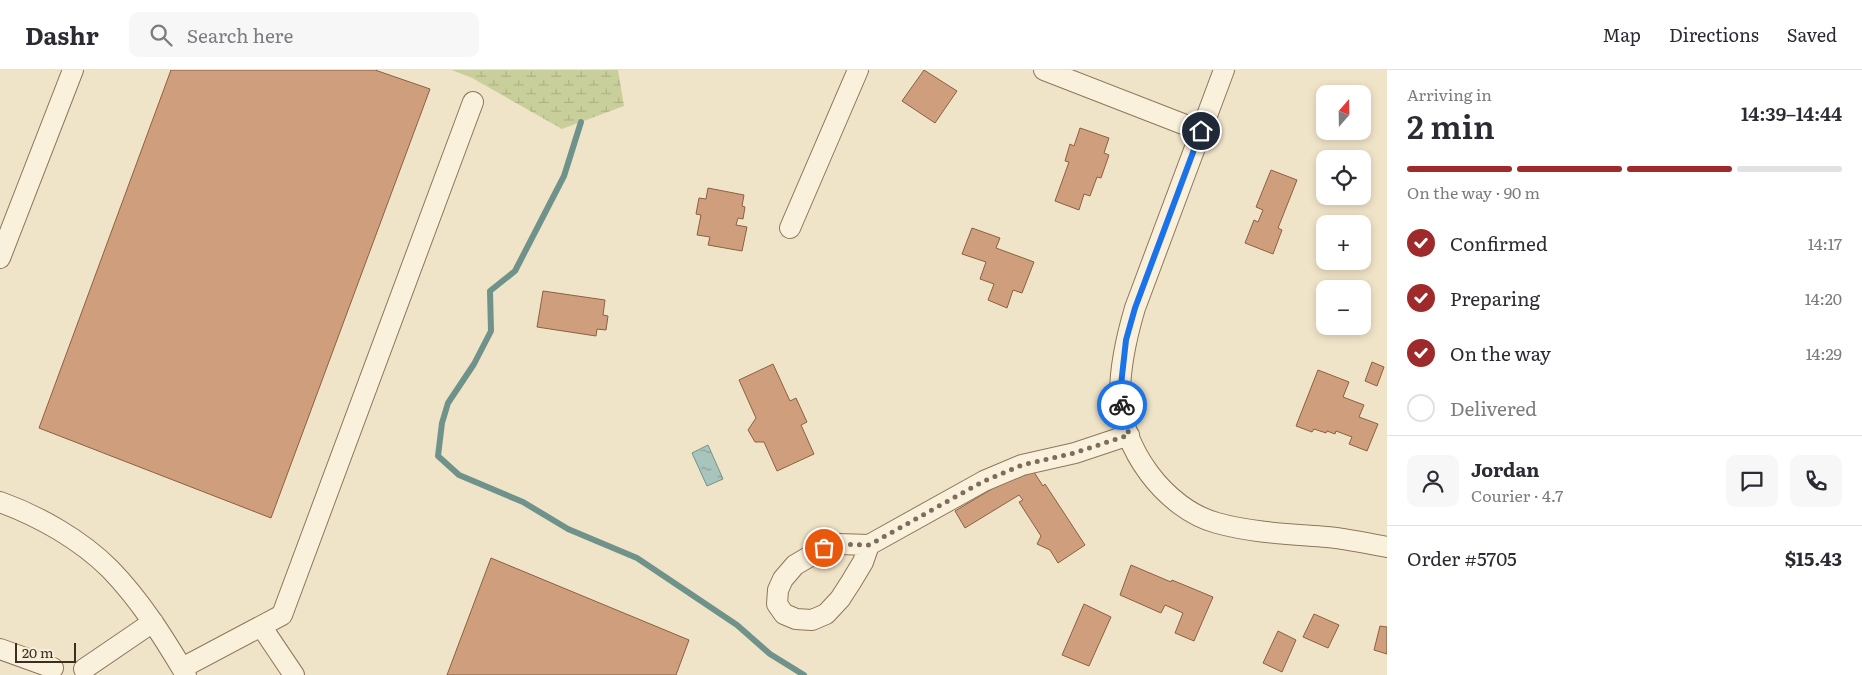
<!DOCTYPE html>
<meta charset="utf-8">
<style>
body{margin:0;font-family:Literata,serif;background:#f7f7f7;color:#2b2b33;height:100vh;display:flex;flex-direction:column;font-size:19px;white-space:nowrap}
*{box-sizing:border-box;margin:0}
p{font-size:16px;color:#7c7c81}
.icon{flex:none;width:28px;height:28px;fill:none;stroke:currentColor;stroke-width:2;stroke-linecap:round;stroke-linejoin:round}
.map{position:relative;flex:1;overflow:hidden}
.side{display:flex;flex-direction:column;background:#fff;width:475px}
.side>*{flex:none}
.needle{width:32px;rotate:20deg}
.fabs{position:absolute;left:1316px;top:15px;display:grid;gap:10px}
.fabs a{display:grid;place-items:center;width:55px;height:55px;border-radius:10px;background:#fff;box-shadow:0 2px 8px #0003;font-size:25px}
.scale{position:absolute;left:15px;bottom:12px;width:61px;box-sizing:border-box;padding-left:5px;border:2px solid #3d2e20;border-top:0;font-size:14px;line-height:18px;white-space:nowrap;color:#3d2e20;-webkit-text-stroke:4px #f7eed8;paint-order:stroke}
.pin{position:absolute;display:grid;place-items:center;width:42px;height:42px;color:#fff;margin:-21px;border:2px solid #fff;border-radius:50%;box-shadow:0 1px 5px #0007}
.courier{position:absolute;display:grid;place-items:center;width:50px;height:50px;margin:-25px;border:4px solid #1a73e8;border-radius:50%;background:#fff;color:#222;box-shadow:0 1px 6px #0007}
.summary em{font-style:normal;font-weight:600}
.summary div{display:flex;flex-direction:column-reverse}
.summary{display:flex;align-items:center;justify-content:space-between;height:85px;padding:0 20px}
h1{font-size:32px;font-weight:600;line-height:38px}
.bar{display:grid;grid-template-columns:repeat(4,1fr);gap:8px 5px;align-content:center;height:60px;padding:0 20px}
.bar i{height:6px;border-radius:4px;background:#e1e1e2}
.bar .on{background:#9e2a2b}
.bar p{grid-column:span 4}
.line{display:flex;align-items:center;gap:12px;padding:0 20px;border-top:1px solid #e1e1e2}
.line div{flex:1}
.round{display:grid;place-items:center;flex:none;width:52px;height:52px;border-radius:10px;background:#f7f7f7}
ol{padding:0 20px;list-style:none}
li{display:flex;align-items:center;gap:15px;height:55px}
li p{margin-inline-start:auto}
li .icon{padding:5px;border-radius:50%;background:#9e2a2b;color:#fff;stroke-width:4}
li:last-child{color:#7c7c81}
li i{width:28px;height:28px;border:2px solid #e1e1e2;border-radius:50%}
header{display:flex;align-items:center;gap:30px;box-sizing:border-box;height:70px;padding:0 25px;background:#fff;border-bottom:1px solid #e1e1e2}
header strong{font-size:24px}
nav{display:flex;gap:28px;margin-inline-start:auto;font-size:18px}
.search{width:350px;height:45px;background:#f7f7f7;display:flex;align-items:center;gap:12px;box-sizing:border-box;padding:0 18px;border-radius:10px;color:#7c7c81;font-size:19px}
main{display:flex;flex:1;min-height:0}
.map>svg:first-child{display:block}
</style>
<header>
<strong>Dashr</strong>
<div class="search"><svg class="icon" aria-label="search" viewBox="0 0 24 24"><circle cx="10" cy="10" r="6"/><path d="M15 15l6 6"/></svg>Search here</div>
<nav><a>Map</a><a>Directions</a><a>Saved</a></nav>
</header>
<main>
<div class="map">
<svg width="1387" height="605" viewBox="0 0 1387 605">
<defs>
<pattern id="wetland-marsh" width="20" height="14" patternUnits="userSpaceOnUse" patternTransform="scale(1.25)"><rect width="20" height="14" fill="#c9cf9b"/><path d="M1 5h8M5 5V1M11 12h8M15 12V8" fill="none" stroke="#aeb285"/></pattern>
<pattern id="water-ripples" width="26" height="14" patternUnits="userSpaceOnUse" patternTransform="scale(1.25)"><rect width="26" height="14" fill="#a9c4bc"/><path d="M2 4q2-2 4 0t4 0M15 11q2-2 4 0t4 0" fill="none" stroke="#8ba098"/></pattern>
</defs>
<rect width="100%" height="100%" fill="#f0e4c8"/>
<path fill="url(#wetland-marsh)" d="M 452,0 L 618,0 L 624,36 L 562,59 L 472,8 Z"/>
<path fill="url(#water-ripples)" stroke="#6f938a" d="M 708,375 L 723,409 L 707,416 L 692,383 Z"/>
<g fill="none" stroke-linecap="round" stroke-linejoin="round">
<path stroke="#6f938a" stroke-width="6" d="M 581,52 L 564,106 L 515,201 L 490,221 L 491,261 L 474,294 L 448,333 L 442,353 L 438,386 L 459,405 L 523,432 L 568,459 L 637,488 L 737,555 L 770,584 L 804,605"/>
</g>
<path fill="#cf9f7d" stroke="#8d5f41" d="M 171,0 L 375,0 L 430,19 L 271,448 L 39,358 Z
M 924,0 L 957,21 L 935,53 L 902,31 Z
M 1080,58 L 1109,68 L 1104,83 L 1109,85 L 1101,108 L 1097,107 L 1090,126 L 1084,124 L 1079,140 L 1055,131 L 1069,92 L 1065,91 L 1070,74 L 1074,76 Z
M 1271,100 L 1297,110 L 1278,158 L 1282,160 L 1273,184 L 1245,173 L 1254,150 L 1258,152 L 1263,140 L 1256,137 Z
M 708,118 L 744,125 L 742,136 L 745,137 L 743,149 L 738,148 L 736,155 L 747,157 L 742,181 L 708,175 L 710,167 L 697,165 L 701,145 L 696,144 L 699,128 L 706,129 Z
M 972,158 L 1000,168 L 996,178 L 1034,192 L 1022,223 L 1013,220 L 1007,238 L 988,230 L 994,214 L 980,209 L 986,192 L 962,184 Z
M 543,221 L 605,230 L 603,245 L 608,246 L 606,260 L 597,259 L 596,266 L 537,257 Z
M 1372,292 L 1384,297 L 1377,316 L 1365,311 Z
M 773,294 L 790,331 L 796,328 L 807,352 L 801,355 L 814,384 L 777,401 L 764,372 L 755,372 L 748,360 L 756,348 L 739,310 Z
M 1318,300 L 1349,312 L 1343,327 L 1364,335 L 1359,347 L 1378,354 L 1367,381 L 1349,374 L 1352,367 L 1336,361 L 1335,364 L 1327,361 L 1326,363 L 1314,359 L 1312,362 L 1296,356 Z
M 1030,396 L 1043,416 L 1045,414 L 1085,475 L 1058,493 L 1050,480 L 1037,474 L 1041,466 L 1019,432 L 1023,430 L 1019,425 L 965,458 L 955,441 Z
M 491,488 L 689,570 L 676,605 L 447,605 Z
M 1131,495 L 1171,512 L 1172,510 L 1213,527 L 1194,571 L 1175,563 L 1183,543 L 1165,535 L 1161,543 L 1120,525 Z
M 1084,534 L 1111,547 L 1089,596 L 1062,585 Z
M 1314,544 L 1339,555 L 1328,578 L 1303,567 Z
M 1380,556 L 1387,557 L 1387,584 L 1374,580 Z
M 1278,561 L 1296,570 L 1282,602 L 1263,593 Z"/>
<g fill="none" stroke-linecap="round" stroke-linejoin="round">
<g stroke="#8d765c" stroke-width="22">
<path id="minor" d="M 1044,0 L 1201,61
M 1224,0 L 1135,238 C 1127,265 1120,294 1120,324 C 1120,377 1165,439 1217,453 C 1253,463 1290,464 1327,467 C 1347,469 1367,473 1387,477
M 790,158 L 858,0
M 0,188 L 73,0
M 0,432 C 39,446 81,470 110,499 C 141,531 164,568 186,605
M 869,475 L 863,492 L 851,512 L 840,529 L 826,544 L 812,550 L 796,549 L 784,544 L 777,534 L 778,520 L 783,509 L 795,495 L 824,478 L 839,474 L 869,475 L 984,411 L 1022,395 L 1075,383 L 1129,365
M 261,556 L 294,605
M 0,579 L 53,598
M 182,598 L 282,545 L 473,32
M 84,599 L 153,552"/>
</g>
<use href="#minor" stroke="#faf1dc" stroke-width="20"/>
</g>
<g fill="none" stroke-linecap="round" stroke-linejoin="round">
<path stroke="#7c6e5b" stroke-width="5" stroke-dasharray="0 9" d="M 824,478 L 839,474 L 869,475 L 984,411 L 1022,395 L 1074,383 L 1129,365 L 1122,335"/>
<path stroke="#1a73e8" stroke-width="6" d="M 1122,335 L 1120,324 L 1126,270 L 1135,238 L 1201,61"/>
</g>
</svg>
<div class="fabs">
<a><svg class="needle" viewBox="-14 -14 28 28"><path d="M0-13l5 13h-10z" fill="#e53935"/><path d="M0 13l5-13h-10z" fill="#7c7c81"/></svg></a>
<a><svg class="icon" aria-label="locate" viewBox="0 0 24 24"><circle cx="12" cy="12" r="6"/><path d="M12 2v4M12 18v4M2 12h4M18 12h4"/></svg></a>
<a>+</a>
<a>−</a>
</div>
<div class="scale">20 m</div>
<div class="pin" style="left:824px;top:478px;background:#ea580c"><svg class="icon" aria-label="bag" viewBox="0 0 24 24"><path d="M5 8h14l-1 12H6zM9 8a3 3 0 0 1 6 0"/></svg></div>
<div class="pin" style="left:1201px;top:61px;background:#1f2937"><svg class="icon" aria-label="home" viewBox="0 0 24 24"><path d="M3 11l9-7 9 7M6 9v11h12V9"/></svg></div>
<div class="courier" style="left:1122px;top:335px"><svg class="icon" aria-label="bike" viewBox="0 0 24 24"><circle cx="6" cy="16" r="4"/><circle cx="18" cy="16" r="4"/><path d="M6 16l4-8h5l3 8M10 8l3 8H6M13 5h3"/></svg></div>
</div>
<section class="side">
<div class="summary"><div><h1>2 min</h1><p>Arriving in</p></div><em>14:39–14:44</em></div>
<div class="bar"><i class="on"></i><i class="on"></i><i class="on"></i><i></i><p>On the way · 90 m</p></div>
<ol>
<li><svg class="icon" aria-label="check" viewBox="0 0 24 24"><path d="M5 12l5 5 9-10"/></svg>Confirmed<p>14:17</p></li>
<li><svg class="icon" aria-label="check" viewBox="0 0 24 24"><path d="M5 12l5 5 9-10"/></svg>Preparing<p>14:20</p></li>
<li><svg class="icon" aria-label="check" viewBox="0 0 24 24"><path d="M5 12l5 5 9-10"/></svg>On the way<p>14:29</p></li>
<li><i></i>Delivered</li>
</ol>
<div class="line" style="height:90px"><a class="round"><svg class="icon" aria-label="person" viewBox="0 0 24 24"><circle cx="12" cy="8" r="4"/><path d="M4 21q1-7 8-7t8 7"/></svg></a><div><b>Jordan</b><p>Courier · 4.7</p></div><a class="round"><svg class="icon" aria-label="chat" viewBox="0 0 24 24"><path d="M4 5h16v11H9l-5 4z"/></svg></a><a class="round"><svg class="icon" aria-label="phone" viewBox="0 0 24 24"><path d="M5 4h4l2 5-3 2q2 4 5 5l2-3 5 2v4C11 20 4 13 5 4z"/></svg></a></div>
<div class="line" style="height:65px"><div>Order #5705</div><b>$15.43</b></div>
</section>
</main>
